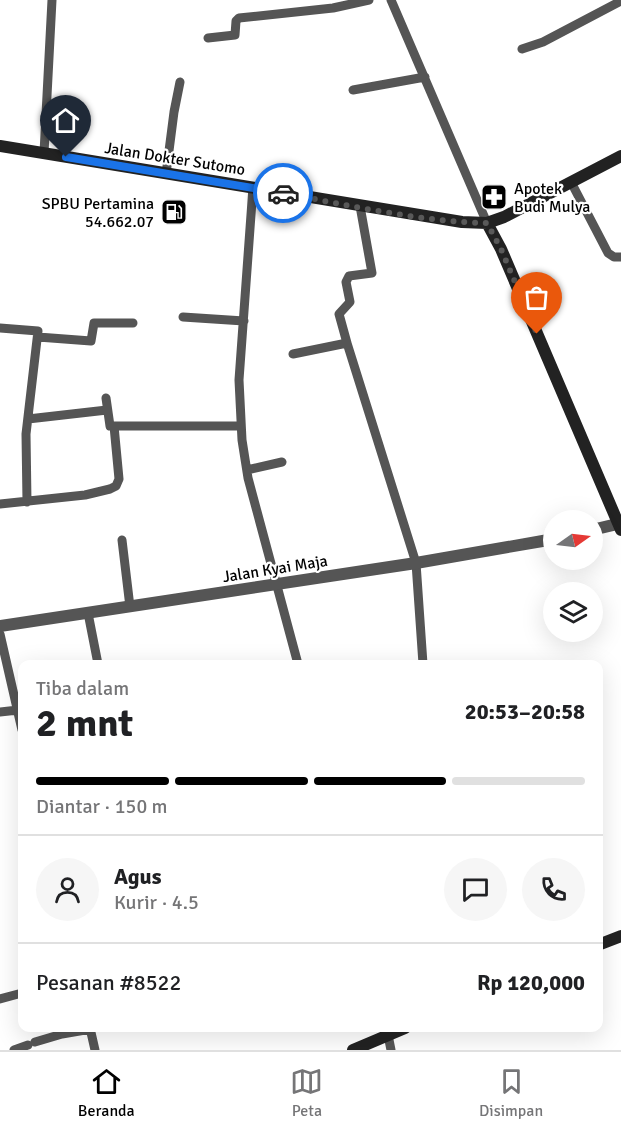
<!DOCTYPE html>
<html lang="id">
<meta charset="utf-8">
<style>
body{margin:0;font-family:Signika,sans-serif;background:#f6f6f6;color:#202124;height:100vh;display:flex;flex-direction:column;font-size:22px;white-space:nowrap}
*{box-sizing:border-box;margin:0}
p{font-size:20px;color:#757577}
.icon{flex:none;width:33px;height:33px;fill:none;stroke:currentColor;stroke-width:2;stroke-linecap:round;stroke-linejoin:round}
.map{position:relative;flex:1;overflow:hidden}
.details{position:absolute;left:18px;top:660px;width:585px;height:372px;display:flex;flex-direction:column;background:#fff;border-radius:12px;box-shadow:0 6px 24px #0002}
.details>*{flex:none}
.needle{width:39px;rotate:76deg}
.buttons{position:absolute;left:543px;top:510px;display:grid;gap:12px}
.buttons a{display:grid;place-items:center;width:60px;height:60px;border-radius:50%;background:#fff;box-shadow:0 6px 24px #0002;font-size:30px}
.pin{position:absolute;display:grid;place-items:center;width:51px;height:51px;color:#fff;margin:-62px -26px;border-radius:50% 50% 50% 0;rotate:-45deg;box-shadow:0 0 6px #0007}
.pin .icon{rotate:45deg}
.courier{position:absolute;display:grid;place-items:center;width:60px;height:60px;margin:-30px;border:4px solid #1a73e8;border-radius:50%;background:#fff;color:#222;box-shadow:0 2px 8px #0007}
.headline em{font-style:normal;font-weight:700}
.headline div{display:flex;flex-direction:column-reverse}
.headline{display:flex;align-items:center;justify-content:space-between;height:102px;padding:0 18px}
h1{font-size:39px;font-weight:700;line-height:45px}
.bar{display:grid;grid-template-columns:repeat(4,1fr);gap:9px 6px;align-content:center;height:72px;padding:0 18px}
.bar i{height:8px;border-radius:4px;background:#e0e0e0}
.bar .current{background:#000}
.bar p{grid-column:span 4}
.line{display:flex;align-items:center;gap:15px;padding:0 18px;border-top:2px solid #e0e0e0}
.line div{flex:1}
.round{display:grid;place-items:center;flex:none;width:63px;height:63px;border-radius:32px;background:#f6f6f6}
.dock{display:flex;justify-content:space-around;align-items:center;height:84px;border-top:2px solid #e0e0e0;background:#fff;font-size:16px;color:#757577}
.dock a{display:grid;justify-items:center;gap:3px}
.dock .current{color:#000}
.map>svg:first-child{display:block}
</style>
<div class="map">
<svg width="621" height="1050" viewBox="0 0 621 1050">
<rect width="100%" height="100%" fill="#fff"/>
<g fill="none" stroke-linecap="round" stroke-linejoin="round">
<path stroke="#555" stroke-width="9" d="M 391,0 L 487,223
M 208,38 L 235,35 L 236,21 L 239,18 L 333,8 L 369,0
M 522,49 L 543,42 L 621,1
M 353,90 L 425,77
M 44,153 L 52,0
M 166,174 L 174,112 L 180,82
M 571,182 L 608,253 L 614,257 L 621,257
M 253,187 L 239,380 L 242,440 L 248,478 L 298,664
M 183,317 L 244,321
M 0,328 L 38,331 L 26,434 L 27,502
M 38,337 L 91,341 L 94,323 L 133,323
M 347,343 L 339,314 L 350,302 L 346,282 L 349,276 L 372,273 L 360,206
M 293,354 L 347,343 L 416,563 L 423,664
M 106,398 L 110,426 L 241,426
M 28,419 L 107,410
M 247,470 L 282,462
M 0,504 L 85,495 L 110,489 L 116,486 L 119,479 L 114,426
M 122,540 L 130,607
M 88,613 L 98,664
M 0,634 L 22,730
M 0,712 L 18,710
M 0,999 L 22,993
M 90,1028 L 95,1050
M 388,1035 L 391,1050
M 35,1042 L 62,1034 L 91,1029
M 14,1050 L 28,1045"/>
<path stroke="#555" stroke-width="12" d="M 592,530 L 621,523
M 0,626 L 416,563 L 554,539"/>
<path stroke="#222" stroke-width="12" d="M 0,146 L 462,222 L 487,223 L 504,217 L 621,156
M 487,223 L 501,249 L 621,530
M 598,945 L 621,936
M 353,1050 L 405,1028"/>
</g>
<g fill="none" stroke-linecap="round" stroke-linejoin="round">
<path stroke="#595959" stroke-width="6" stroke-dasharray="0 10.8" d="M 283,193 C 347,205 423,222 487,223 L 501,249 L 537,334"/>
<path stroke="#1a73e8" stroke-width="8" d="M 66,157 L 283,193"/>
</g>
<defs>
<g id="pharmacy-square" transform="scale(1.35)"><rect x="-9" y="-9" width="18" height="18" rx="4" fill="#000" stroke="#fff"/><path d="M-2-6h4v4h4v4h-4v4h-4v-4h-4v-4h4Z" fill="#fff"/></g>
<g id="fuel-square" transform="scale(1.35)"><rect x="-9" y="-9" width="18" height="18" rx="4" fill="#000" stroke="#fff"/><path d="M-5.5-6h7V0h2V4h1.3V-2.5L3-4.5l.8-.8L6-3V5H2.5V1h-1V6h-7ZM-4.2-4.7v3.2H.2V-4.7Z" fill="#fff"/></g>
</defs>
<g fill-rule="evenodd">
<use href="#pharmacy-square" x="494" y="197"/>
<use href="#fuel-square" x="174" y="212"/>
</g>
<g text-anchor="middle" stroke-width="4.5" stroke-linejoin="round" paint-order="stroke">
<g font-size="16" fill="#000" stroke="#fff">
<text transform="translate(175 158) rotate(9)" y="6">Jalan Dokter Sutomo</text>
<text transform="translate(275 568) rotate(-9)" y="6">Jalan Kyai Maja</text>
</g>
<g font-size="16" fill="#000" stroke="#fff" text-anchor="start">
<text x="514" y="194">Apotek<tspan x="514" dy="18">Budi Mulya</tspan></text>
<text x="154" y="209" text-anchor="end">SPBU Pertamina<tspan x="154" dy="18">54.662.07</tspan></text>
</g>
</g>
</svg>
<div class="buttons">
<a><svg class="needle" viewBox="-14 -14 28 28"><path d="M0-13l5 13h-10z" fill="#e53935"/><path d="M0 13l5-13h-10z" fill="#757577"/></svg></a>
<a><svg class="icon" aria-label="layers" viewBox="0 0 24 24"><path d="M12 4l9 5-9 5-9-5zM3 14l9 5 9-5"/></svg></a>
</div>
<div class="pin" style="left:537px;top:334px;background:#ea580c"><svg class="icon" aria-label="bag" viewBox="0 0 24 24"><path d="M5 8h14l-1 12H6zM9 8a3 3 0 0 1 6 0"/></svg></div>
<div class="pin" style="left:66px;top:157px;background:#1f2937"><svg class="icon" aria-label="home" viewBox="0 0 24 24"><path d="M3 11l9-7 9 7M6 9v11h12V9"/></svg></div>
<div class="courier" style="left:283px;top:193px"><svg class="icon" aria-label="car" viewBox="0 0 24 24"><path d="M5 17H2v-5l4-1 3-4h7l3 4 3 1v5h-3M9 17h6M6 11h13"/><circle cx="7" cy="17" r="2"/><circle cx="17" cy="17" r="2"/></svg></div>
<section class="details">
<div class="headline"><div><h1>2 mnt</h1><p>Tiba dalam</p></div><em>20:53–20:58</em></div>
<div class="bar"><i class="current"></i><i class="current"></i><i class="current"></i><i></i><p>Diantar · 150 m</p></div>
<div class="line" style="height:108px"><a class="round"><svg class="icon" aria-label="person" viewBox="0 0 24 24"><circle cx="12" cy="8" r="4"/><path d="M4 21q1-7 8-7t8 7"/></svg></a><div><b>Agus</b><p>Kurir · 4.5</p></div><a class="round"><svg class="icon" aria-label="chat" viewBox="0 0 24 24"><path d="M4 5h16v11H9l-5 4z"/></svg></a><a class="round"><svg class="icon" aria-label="phone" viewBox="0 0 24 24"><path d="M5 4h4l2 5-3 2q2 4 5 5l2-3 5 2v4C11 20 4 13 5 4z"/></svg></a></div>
<div class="line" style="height:78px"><div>Pesanan #8522</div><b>Rp 120,000</b></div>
</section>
</div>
<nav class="dock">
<a class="current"><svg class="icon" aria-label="home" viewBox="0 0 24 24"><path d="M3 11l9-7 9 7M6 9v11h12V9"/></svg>Beranda</a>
<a><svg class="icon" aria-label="map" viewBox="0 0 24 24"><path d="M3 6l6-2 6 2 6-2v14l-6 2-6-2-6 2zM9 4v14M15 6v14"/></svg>Peta</a>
<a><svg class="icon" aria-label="saved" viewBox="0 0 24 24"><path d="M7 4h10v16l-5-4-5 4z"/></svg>Disimpan</a>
</nav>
